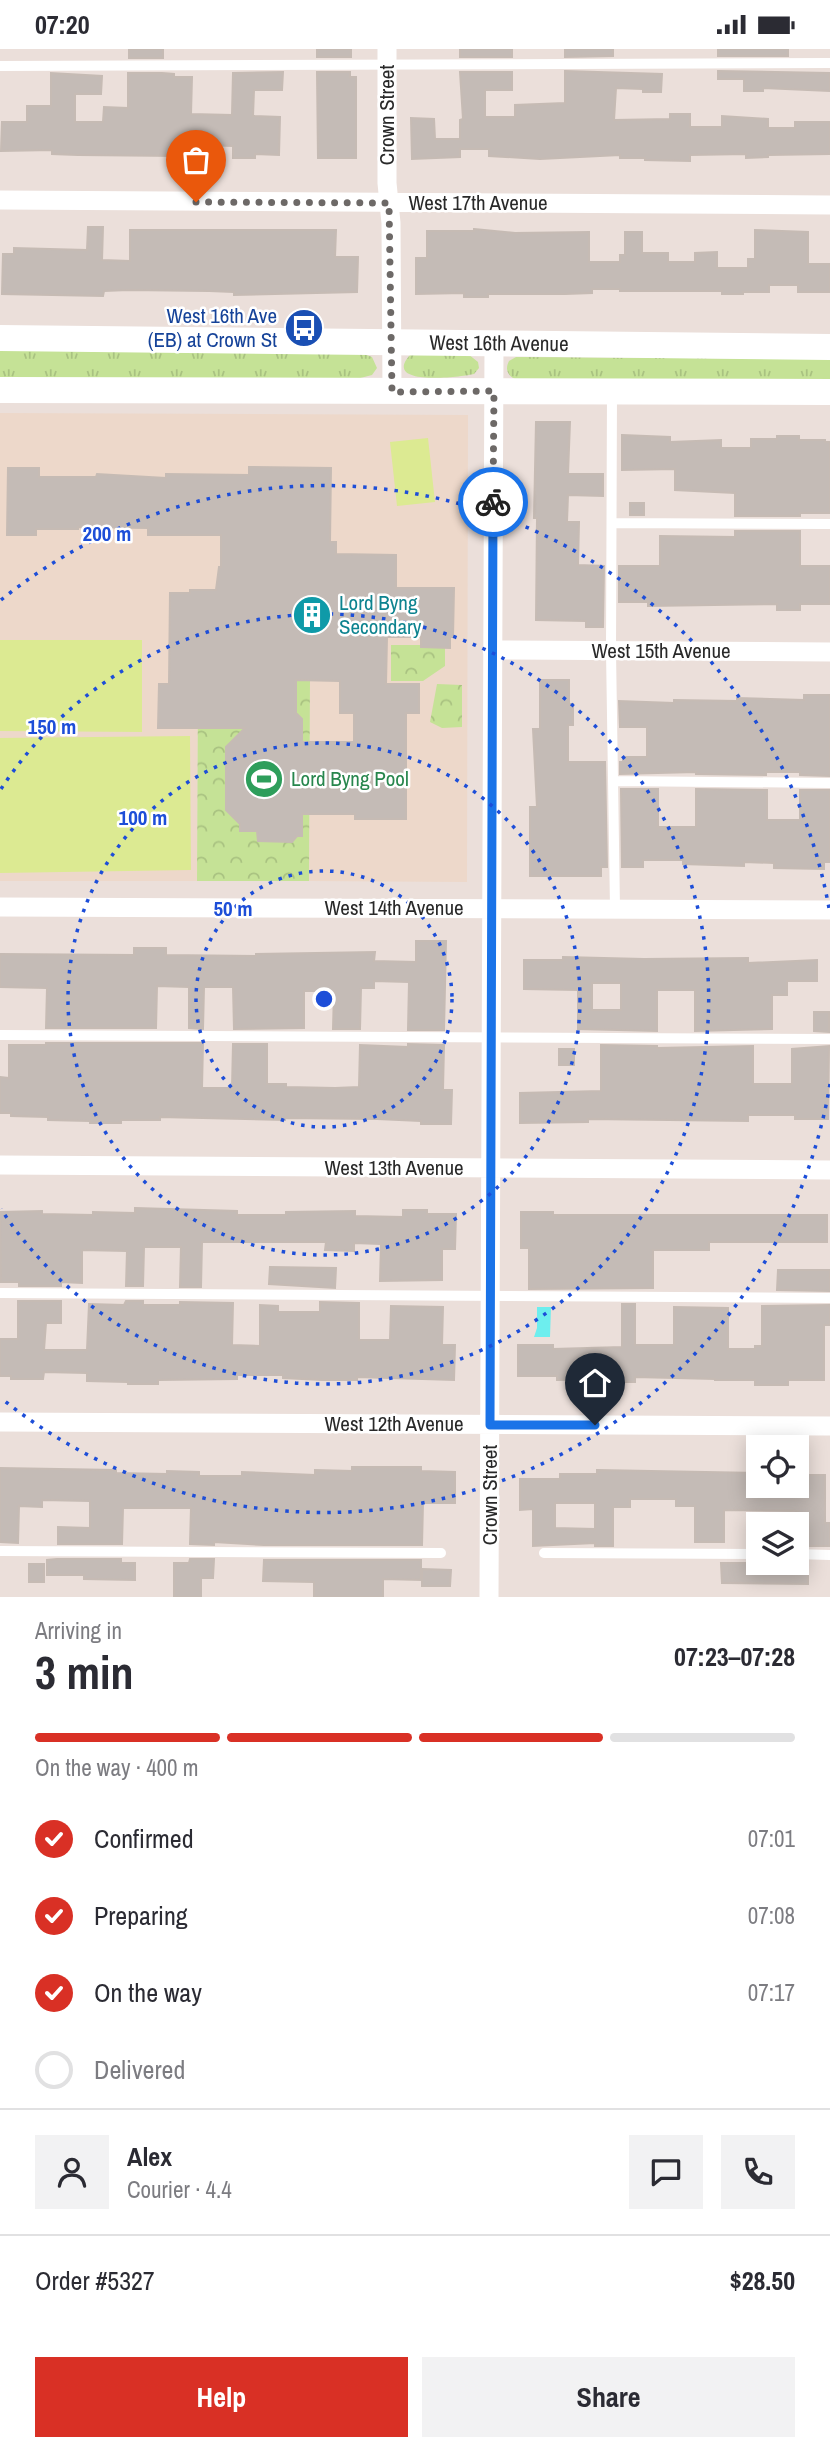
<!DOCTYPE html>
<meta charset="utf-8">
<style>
body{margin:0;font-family:"Archivo Narrow",sans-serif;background:#f2f2f3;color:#2b2b33;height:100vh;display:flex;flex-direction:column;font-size:26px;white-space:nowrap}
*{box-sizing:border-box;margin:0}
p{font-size:23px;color:#7c7c81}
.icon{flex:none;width:38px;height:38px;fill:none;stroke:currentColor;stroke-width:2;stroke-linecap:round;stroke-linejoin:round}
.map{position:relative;height:1548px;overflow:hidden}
.sheet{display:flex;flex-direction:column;background:#fff;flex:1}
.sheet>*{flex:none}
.controls{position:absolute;left:746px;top:1386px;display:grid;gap:14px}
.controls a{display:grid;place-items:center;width:63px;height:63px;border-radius:0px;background:#fff;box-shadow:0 4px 18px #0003;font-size:35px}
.pin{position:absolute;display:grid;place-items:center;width:60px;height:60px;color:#fff;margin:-72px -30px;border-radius:50% 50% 50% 0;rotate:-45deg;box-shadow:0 0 7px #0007}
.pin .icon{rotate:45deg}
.courier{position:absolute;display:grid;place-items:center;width:70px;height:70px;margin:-35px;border:5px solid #1a73e8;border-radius:50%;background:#fff;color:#222;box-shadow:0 2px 9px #0007}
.head em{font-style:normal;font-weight:700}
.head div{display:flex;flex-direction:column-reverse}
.head{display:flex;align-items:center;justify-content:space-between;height:119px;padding:0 35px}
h1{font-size:46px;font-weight:700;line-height:52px}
.bar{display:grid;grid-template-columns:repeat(4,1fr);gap:10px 7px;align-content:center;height:84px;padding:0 35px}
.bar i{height:9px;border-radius:5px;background:#e1e1e2}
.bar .selected{background:#d93025}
.bar p{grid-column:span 4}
.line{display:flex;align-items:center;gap:18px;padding:0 35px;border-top:2px solid #e1e1e2}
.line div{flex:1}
.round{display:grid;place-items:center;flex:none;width:74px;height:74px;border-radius:0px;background:#f2f2f3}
ol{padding:0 35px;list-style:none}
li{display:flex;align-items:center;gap:21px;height:77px}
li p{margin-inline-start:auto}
li .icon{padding:7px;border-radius:50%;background:#d93025;color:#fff;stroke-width:4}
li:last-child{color:#7c7c81}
li i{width:38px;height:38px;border:4px solid #e1e1e2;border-radius:50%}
.primary-button{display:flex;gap:14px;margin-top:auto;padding:14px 35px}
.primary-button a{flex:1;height:80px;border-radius:0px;background:#d93025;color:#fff;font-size:28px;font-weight:700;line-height:80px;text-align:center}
.primary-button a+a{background:#f2f2f3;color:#2b2b33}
.status{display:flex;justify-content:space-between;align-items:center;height:49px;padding:0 35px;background:#fff;direction:ltr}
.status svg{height:19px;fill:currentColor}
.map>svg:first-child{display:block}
</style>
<div class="status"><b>07:20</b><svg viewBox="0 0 49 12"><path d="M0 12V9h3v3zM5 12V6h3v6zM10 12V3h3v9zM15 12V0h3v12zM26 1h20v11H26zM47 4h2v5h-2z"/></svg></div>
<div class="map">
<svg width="830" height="1548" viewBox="0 0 830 1548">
<defs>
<pattern id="grass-tufts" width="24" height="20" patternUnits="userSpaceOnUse" patternTransform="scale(1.75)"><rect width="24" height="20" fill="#c5e296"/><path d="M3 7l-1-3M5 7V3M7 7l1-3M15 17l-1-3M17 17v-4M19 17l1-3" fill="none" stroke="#a9c281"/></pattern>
<pattern id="forest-crowns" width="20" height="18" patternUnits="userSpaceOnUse" patternTransform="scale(1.75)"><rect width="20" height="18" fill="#c5e296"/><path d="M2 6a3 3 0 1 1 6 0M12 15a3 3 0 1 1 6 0" fill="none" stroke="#a9c281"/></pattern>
</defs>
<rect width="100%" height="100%" fill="#ebdfda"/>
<path fill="#edd8ca" d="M 0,364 L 468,366 L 467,833 L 309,832 L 310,631 L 198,631 L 197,832 L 0,832 Z"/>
<path fill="url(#grass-tufts)" d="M 0,299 L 353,301 L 372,308 L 377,319 L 372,326 L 345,333 L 0,332 Z
M 468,305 L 478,313 L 479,319 L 474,325 C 462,328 381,338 410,306 Z
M 516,308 L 830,310 L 830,331 L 515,330 C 507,326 505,320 509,312 Z"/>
<path fill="url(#forest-crowns)" d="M 391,596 L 445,596 L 445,617 L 423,632 L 391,632 Z
M 198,631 L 310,631 L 309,832 L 197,832 Z
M 437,635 L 462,636 L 462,678 L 442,679 L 430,673 Z"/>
<path fill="#dcea92" d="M 428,389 L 435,453 L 397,457 L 390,393 Z
M 0,591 L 142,591 L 142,683 L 0,682 Z
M 190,687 L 191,821 L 0,824 L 0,689 Z"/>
<path fill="#6deeee" d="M 537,1258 L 551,1258 L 550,1288 L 534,1288 L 537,1279 Z"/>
<path fill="#c4bbb6" stroke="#c6bbb4" stroke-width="2" fill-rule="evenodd" d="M 129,0 L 163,0 L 163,9 L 129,9 Z
M 317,0 L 351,0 L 351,8 L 317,8 Z
M 460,0 L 512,0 L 512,8 L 460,8 Z
M 565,0 L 613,0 L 613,7 L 565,8 Z
M 718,0 L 788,0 L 788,7 L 718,7 Z
M 565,22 L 662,25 L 661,43 L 643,43 L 643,40 L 616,39 L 614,71 L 670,70 L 670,65 L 690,65 L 690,78 L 722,78 L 722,67 L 768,70 L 768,79 L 795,79 L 795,73 L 830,73 L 830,105 L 768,106 L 768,108 L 746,109 L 746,105 L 690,106 L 690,112 L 645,111 L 645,109 L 620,109 L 620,106 L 540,110 L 489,107 L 489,100 L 460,100 L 460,108 L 412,110 L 411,69 L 434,70 L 435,90 L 460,90 L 460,71 L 463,70 L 460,23 L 512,23 L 512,41 L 485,41 L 485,68 L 515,68 L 515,56 L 565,54 Z
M 718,22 L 830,24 L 830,42 L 763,39 L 763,42 L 744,42 L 744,30 L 718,30 Z
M 283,23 L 282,41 L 254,41 L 253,67 L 280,68 L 279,106 L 255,105 L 255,109 L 233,109 L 233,97 L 205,96 L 205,103 L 179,103 L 178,107 L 78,106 L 52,105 L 52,101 L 1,102 L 2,73 L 27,73 L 27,57 L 51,57 L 51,24 L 102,27 L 101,45 L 75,45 L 75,73 L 103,73 L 104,58 L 128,59 L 128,24 L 162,24 L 174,25 L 174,28 L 192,28 L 191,65 L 232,66 L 233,24 Z
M 317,23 L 350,23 L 350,28 L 356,28 L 356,109 L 318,109 Z
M 88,178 L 103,178 L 102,211 L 130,212 L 130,181 L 336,181 L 335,208 L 358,208 L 357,243 L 234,246 L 234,243 L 209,242 L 128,241 L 104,242 L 103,247 L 2,245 L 3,205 L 14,205 L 14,199 L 87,201 Z
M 474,180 L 515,184 L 589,183 L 589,213 L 620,213 L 620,206 L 625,206 L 625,183 L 642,183 L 642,204 L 668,204 L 668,213 L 695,213 L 695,204 L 717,203 L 717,219 L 748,219 L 748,210 L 755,210 L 755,181 L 808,183 L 808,215 L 830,215 L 830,243 L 798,243 L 798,236 L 769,236 L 769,243 L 743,243 L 743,245 L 722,245 L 722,242 L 620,242 L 620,240 L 592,240 L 592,244 L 565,245 L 488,245 L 488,248 L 464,248 L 464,244 L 416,245 L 416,209 L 427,209 L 427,182 L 474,182 Z
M 536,373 L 570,373 L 568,425 L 603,425 L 603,447 L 568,446 L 567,473 L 579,473 L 578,516 L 604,517 L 603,578 L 586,578 L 586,572 L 536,571 L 537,469 L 534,469 Z
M 622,386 L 670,388 L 670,393 L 721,391 L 721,399 L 751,399 L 751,390 L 777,390 L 777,387 L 799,387 L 799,391 L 825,391 L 825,393 L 830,393 L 830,464 L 800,464 L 800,467 L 735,467 L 735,444 L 675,441 L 675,420 L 622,421 Z
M 249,418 L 331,419 L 330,493 L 336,493 L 336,505 L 396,506 L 396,539 L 454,539 L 453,588 L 450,588 L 450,599 L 421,598 L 421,588 L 387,588 L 386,635 L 419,635 L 419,664 L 406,664 L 406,770 L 355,770 L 355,765 L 302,765 L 302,787 L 297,787 L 292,793 L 258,792 L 257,782 L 240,782 L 240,775 L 226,761 L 226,698 L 245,679 L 158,679 L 159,635 L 169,635 L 170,544 L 190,544 L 190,541 L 216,541 L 219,518 L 221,518 L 221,486 L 148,486 L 148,479 L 78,478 L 78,480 L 36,480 L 36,486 L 7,486 L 8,419 L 39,419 L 39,428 L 96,428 L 97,425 L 166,429 L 166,425 L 249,426 ZM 296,631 L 340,632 L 340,664 L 354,664 L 354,693 L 302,693 L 302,670 L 296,664 Z
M 630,454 L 644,454 L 644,466 L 630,466 Z
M 735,482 L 800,482 L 800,517 L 830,517 L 830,555 L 800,555 L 800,561 L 777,561 L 777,555 L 648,557 L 648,553 L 619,553 L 619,517 L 660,517 L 660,487 L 735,488 Z
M 540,631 L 569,631 L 569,655 L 573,655 L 573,676 L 568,676 L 568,713 L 605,713 L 607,818 L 601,818 L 601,827 L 530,827 L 530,758 L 537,758 L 533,680 L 540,680 Z
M 804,646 L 830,646 L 830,727 L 800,726 L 800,723 L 766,723 L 766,726 L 696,725 L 696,723 L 620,725 L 620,713 L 623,713 L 623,708 L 647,708 L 647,678 L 620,678 L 619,652 L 674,654 L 674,651 L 737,652 L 737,649 L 804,651 Z
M 621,740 L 658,740 L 658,778 L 696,778 L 696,740 L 767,741 L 767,771 L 800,771 L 800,741 L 830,741 L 830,813 L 824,813 L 824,820 L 774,819 L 774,814 L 744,813 L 744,817 L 683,815 L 683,811 L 643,811 L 643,818 L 622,818 Z
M 416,892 L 446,892 L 444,981 L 408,981 L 409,933 L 374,932 L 374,939 L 361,939 L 360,980 L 333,980 L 334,942 L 304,942 L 304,979 L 234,980 L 233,938 L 204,938 L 203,980 L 189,979 L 189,938 L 157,937 L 156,979 L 46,979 L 47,939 L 0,938 L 0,905 L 134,906 L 134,899 L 166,899 L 166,906 L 256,907 L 256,905 L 375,903 L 374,912 L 416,913 Z
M 563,908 L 644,910 L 748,909 L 748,914 L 817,911 L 817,932 L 787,932 L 787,946 L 772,946 L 772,980 L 695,982 L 695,941 L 657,941 L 657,982 L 578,980 L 578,941 L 524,940 L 524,911 L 563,911 ZM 592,934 L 621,934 L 621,961 L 592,961 Z
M 814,963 L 829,963 L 829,983 L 814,982 Z
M 46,994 L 203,994 L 202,1039 L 232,1039 L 233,995 L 267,995 L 267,1035 L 286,1035 L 286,1038 L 335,1039 L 359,1038 L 360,996 L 408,998 L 408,995 L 444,996 L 443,1041 L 452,1041 L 451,1075 L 421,1075 L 421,1072 L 377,1070 L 285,1069 L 285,1071 L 160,1068 L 160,1071 L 121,1071 L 121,1074 L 90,1074 L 90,1072 L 48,1071 L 48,1068 L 11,1067 L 11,1064 L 0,1064 L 0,1028 L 9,1029 L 9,996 L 46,996 Z
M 601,996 L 657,997 L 657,999 L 753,997 L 753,1035 L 792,1035 L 792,1000 L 829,997 L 828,1070 L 795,1070 L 795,1066 L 748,1066 L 748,1072 L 588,1070 L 588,1073 L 520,1074 L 520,1044 L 601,1042 Z
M 559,1000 L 574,1000 L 574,1016 L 559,1016 Z
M 135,1159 L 237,1162 L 237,1166 L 286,1166 L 286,1163 L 355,1162 L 355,1167 L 403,1168 L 403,1161 L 427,1161 L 427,1165 L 456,1165 L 455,1200 L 442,1200 L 442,1231 L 380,1232 L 381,1195 L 354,1194 L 354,1202 L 325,1201 L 326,1193 L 202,1193 L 201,1238 L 180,1238 L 181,1198 L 144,1198 L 143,1237 L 126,1237 L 127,1202 L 82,1201 L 82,1234 L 61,1233 L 61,1237 L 19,1237 L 19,1233 L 1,1233 L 0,1163 L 42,1162 L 42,1165 L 93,1166 L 93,1163 L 135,1164 Z
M 521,1163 L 553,1163 L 553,1166 L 827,1166 L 827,1193 L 709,1193 L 709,1201 L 653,1201 L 653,1239 L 529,1240 L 529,1199 L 521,1199 Z
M 270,1218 L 336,1219 L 335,1239 L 269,1235 Z
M 778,1221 L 830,1221 L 830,1242 L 777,1241 Z
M 18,1252 L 61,1252 L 61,1274 L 46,1274 L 44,1301 L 87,1301 L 89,1255 L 124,1256 L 126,1252 L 143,1252 L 143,1256 L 180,1256 L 180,1253 L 233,1254 L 232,1296 L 260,1297 L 260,1256 L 278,1257 L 278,1263 L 320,1263 L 320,1253 L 359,1254 L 359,1291 L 390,1291 L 391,1257 L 443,1258 L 442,1296 L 455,1296 L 454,1331 L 357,1328 L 357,1331 L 322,1331 L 283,1329 L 283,1326 L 237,1326 L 237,1330 L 158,1331 L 158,1335 L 128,1335 L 128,1333 L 87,1332 L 87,1324 L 44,1323 L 43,1330 L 11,1330 L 11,1327 L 0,1327 L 0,1290 L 18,1290 Z
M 622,1255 L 635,1255 L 635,1296 L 674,1296 L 674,1258 L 728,1259 L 728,1300 L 755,1300 L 755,1297 L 762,1297 L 762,1257 L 830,1256 L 830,1276 L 824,1276 L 824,1331 L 788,1331 L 788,1336 L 755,1336 L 755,1331 L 715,1331 L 715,1330 L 635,1328 L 635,1333 L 622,1333 L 622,1330 L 557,1331 L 557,1327 L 518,1327 L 518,1296 L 553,1296 L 553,1300 L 622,1298 Z
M 352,1418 L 421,1418 L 421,1422 L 455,1423 L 455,1454 L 423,1454 L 422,1496 L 264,1496 L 214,1493 L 214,1496 L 190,1495 L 191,1459 L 123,1459 L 122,1495 L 58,1495 L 58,1478 L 90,1479 L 90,1452 L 42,1451 L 42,1458 L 19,1457 L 18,1494 L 0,1493 L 0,1419 L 116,1421 L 116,1424 L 167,1425 L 167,1422 L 199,1423 L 199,1427 L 242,1427 L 242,1423 L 315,1426 L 315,1421 L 352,1422 Z
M 597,1421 L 758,1424 L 758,1437 L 796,1437 L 796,1426 L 825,1426 L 825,1474 L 830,1474 L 830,1497 L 798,1497 L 798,1462 L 724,1461 L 724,1493 L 695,1493 L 695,1457 L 676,1457 L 676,1450 L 630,1450 L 630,1458 L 613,1458 L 613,1497 L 595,1497 L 595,1494 L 533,1497 L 533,1460 L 520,1461 L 520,1430 L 560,1430 L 560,1425 L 597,1425 ZM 555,1454 L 595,1454 L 595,1480 L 555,1479 Z
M 57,1510 L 121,1510 L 121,1514 L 135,1514 L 135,1531 L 84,1530 L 84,1526 L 47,1526 L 47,1511 Z
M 190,1510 L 214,1510 L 213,1529 L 201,1529 L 201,1548 L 174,1548 L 174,1514 L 189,1514 Z
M 264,1511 L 421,1511 L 421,1531 L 383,1530 L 383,1548 L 314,1548 L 314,1533 L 263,1532 Z
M 721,1514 L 808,1514 L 808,1535 L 722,1534 Z
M 29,1515 L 44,1515 L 44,1533 L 29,1533 Z
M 422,1520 L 451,1521 L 450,1537 L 422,1537 Z"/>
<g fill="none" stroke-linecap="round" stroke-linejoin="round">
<path stroke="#fff" stroke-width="10" d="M 0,17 L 830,14
M 612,343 L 611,602 L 615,859
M 612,474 L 830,475
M 613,732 L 830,734
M 0,986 L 830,990
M 0,1244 L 830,1249
M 0,1502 L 441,1504
M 544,1504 L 758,1505
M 796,1505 L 830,1506"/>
<path stroke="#fff" stroke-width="19" d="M 387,0 L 387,134 L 391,174 L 392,343
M 0,151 L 830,156
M 492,601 L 830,603
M 0,858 L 830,861
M 0,1116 L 830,1121
M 0,1373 L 830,1377
M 489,1548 L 494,295"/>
<g stroke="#fff" stroke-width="26">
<path id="s1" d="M 0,289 L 830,298"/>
<path d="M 0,341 L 830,343"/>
</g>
</g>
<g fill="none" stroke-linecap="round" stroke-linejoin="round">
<path stroke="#6d6967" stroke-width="7" stroke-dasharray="0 12.6" d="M 196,153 L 389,154 L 392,343 L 494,342 L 493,453"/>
<path stroke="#1a73e8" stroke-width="9" d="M 493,453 L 490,1376 L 595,1376"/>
</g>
<g fill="none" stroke="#1d4ed8" stroke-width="3.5" stroke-dasharray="3.5 7">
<circle cx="324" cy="950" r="128"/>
<circle cx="324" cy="950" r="256"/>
<path d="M1 740A385 385 0 1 1 1 1160"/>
<path d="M830 1035A513 513 0 0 1 1 1349M1 551A513 513 0 0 1 830 865"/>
</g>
<defs>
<g id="bus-disc" transform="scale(2.0125)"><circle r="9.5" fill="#1a4fb4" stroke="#fff"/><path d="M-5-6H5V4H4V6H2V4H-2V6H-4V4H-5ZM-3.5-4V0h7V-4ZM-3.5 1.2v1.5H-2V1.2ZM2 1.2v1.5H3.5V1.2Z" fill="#fff"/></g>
<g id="building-disc" transform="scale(2.0125)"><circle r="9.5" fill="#0f9aa8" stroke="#fff"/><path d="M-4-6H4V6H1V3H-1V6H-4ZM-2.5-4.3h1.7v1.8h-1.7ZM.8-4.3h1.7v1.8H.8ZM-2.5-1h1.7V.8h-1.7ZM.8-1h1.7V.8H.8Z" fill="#fff"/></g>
<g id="stadium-disc" transform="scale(2.0125)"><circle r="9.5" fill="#2e9e5b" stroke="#fff"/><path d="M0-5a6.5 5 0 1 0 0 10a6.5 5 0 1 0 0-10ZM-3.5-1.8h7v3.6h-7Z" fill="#fff"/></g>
</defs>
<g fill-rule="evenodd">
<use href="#bus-disc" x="304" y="279"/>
<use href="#building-disc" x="312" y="566"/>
<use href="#stadium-disc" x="264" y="730"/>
</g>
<g text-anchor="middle" stroke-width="5" stroke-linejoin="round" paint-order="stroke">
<g font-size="21" fill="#292929" stroke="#fff">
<text transform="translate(387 66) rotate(-90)" y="7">Crown Street</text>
<text x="478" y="161">West 17th Avenue</text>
<text dy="7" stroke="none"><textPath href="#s1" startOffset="499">West 16th Avenue</textPath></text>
<text x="661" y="609">West 15th Avenue</text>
<text x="394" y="866">West 14th Avenue</text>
<text x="394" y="1126">West 13th Avenue</text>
<text x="394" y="1382">West 12th Avenue</text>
<text transform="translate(490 1446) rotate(-90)" y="7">Crown Street</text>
</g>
<g font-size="21" fill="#164399" stroke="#fff" text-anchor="end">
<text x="277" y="274">West 16th Ave<tspan x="277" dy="24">(EB) at Crown St</tspan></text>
</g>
<g font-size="21" fill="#0d838f" stroke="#fff" text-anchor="start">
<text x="339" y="561">Lord Byng<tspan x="339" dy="24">Secondary</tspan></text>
</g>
<g font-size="21" fill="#27864d" stroke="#fff" text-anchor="start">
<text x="291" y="737">Lord Byng Pool</text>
</g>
</g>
<circle cx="324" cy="950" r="10" fill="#1d4ed8" stroke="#fff" stroke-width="3.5"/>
<g font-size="21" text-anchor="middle" font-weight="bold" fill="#1d4ed8" stroke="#fff" stroke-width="5" stroke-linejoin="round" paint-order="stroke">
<text x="107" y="492">200 m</text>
<text x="52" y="685">150 m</text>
<text x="143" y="776">100 m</text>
<text x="233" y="867">50 m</text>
</g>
</svg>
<div class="controls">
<a><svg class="icon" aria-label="locate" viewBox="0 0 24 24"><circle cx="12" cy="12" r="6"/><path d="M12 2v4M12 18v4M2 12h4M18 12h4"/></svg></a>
<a><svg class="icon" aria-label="layers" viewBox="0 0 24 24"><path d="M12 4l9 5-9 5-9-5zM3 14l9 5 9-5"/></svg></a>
</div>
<div class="pin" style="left:196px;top:153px;background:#ea580c"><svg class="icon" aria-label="bag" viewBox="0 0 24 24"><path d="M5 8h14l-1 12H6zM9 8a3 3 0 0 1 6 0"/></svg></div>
<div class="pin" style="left:595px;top:1376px;background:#1f2937"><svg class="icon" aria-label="home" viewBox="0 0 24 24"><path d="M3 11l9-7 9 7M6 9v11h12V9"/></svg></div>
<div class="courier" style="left:493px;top:453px"><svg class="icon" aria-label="bike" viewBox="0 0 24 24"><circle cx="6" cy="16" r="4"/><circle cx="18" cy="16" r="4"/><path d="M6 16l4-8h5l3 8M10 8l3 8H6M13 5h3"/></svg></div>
</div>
<section class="sheet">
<div class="head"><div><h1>3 min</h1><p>Arriving in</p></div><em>07:23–07:28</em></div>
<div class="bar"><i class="selected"></i><i class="selected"></i><i class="selected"></i><i></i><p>On the way · 400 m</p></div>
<ol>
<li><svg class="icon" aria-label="check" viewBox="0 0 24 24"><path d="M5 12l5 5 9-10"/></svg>Confirmed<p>07:01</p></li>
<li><svg class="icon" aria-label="check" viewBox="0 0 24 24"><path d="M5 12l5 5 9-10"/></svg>Preparing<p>07:08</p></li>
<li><svg class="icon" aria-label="check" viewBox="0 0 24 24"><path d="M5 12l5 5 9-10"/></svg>On the way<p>07:17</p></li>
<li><i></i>Delivered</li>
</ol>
<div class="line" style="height:126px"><a class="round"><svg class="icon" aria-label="person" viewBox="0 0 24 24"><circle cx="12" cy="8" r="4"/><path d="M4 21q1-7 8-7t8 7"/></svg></a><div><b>Alex</b><p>Courier · 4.4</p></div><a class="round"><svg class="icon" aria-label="chat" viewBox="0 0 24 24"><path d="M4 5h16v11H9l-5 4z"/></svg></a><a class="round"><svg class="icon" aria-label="phone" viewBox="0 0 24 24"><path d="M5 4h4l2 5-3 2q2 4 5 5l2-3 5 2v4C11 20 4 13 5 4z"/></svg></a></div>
<div class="line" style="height:91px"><div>Order #5327</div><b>$28.50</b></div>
<div class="primary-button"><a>Help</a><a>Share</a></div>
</section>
